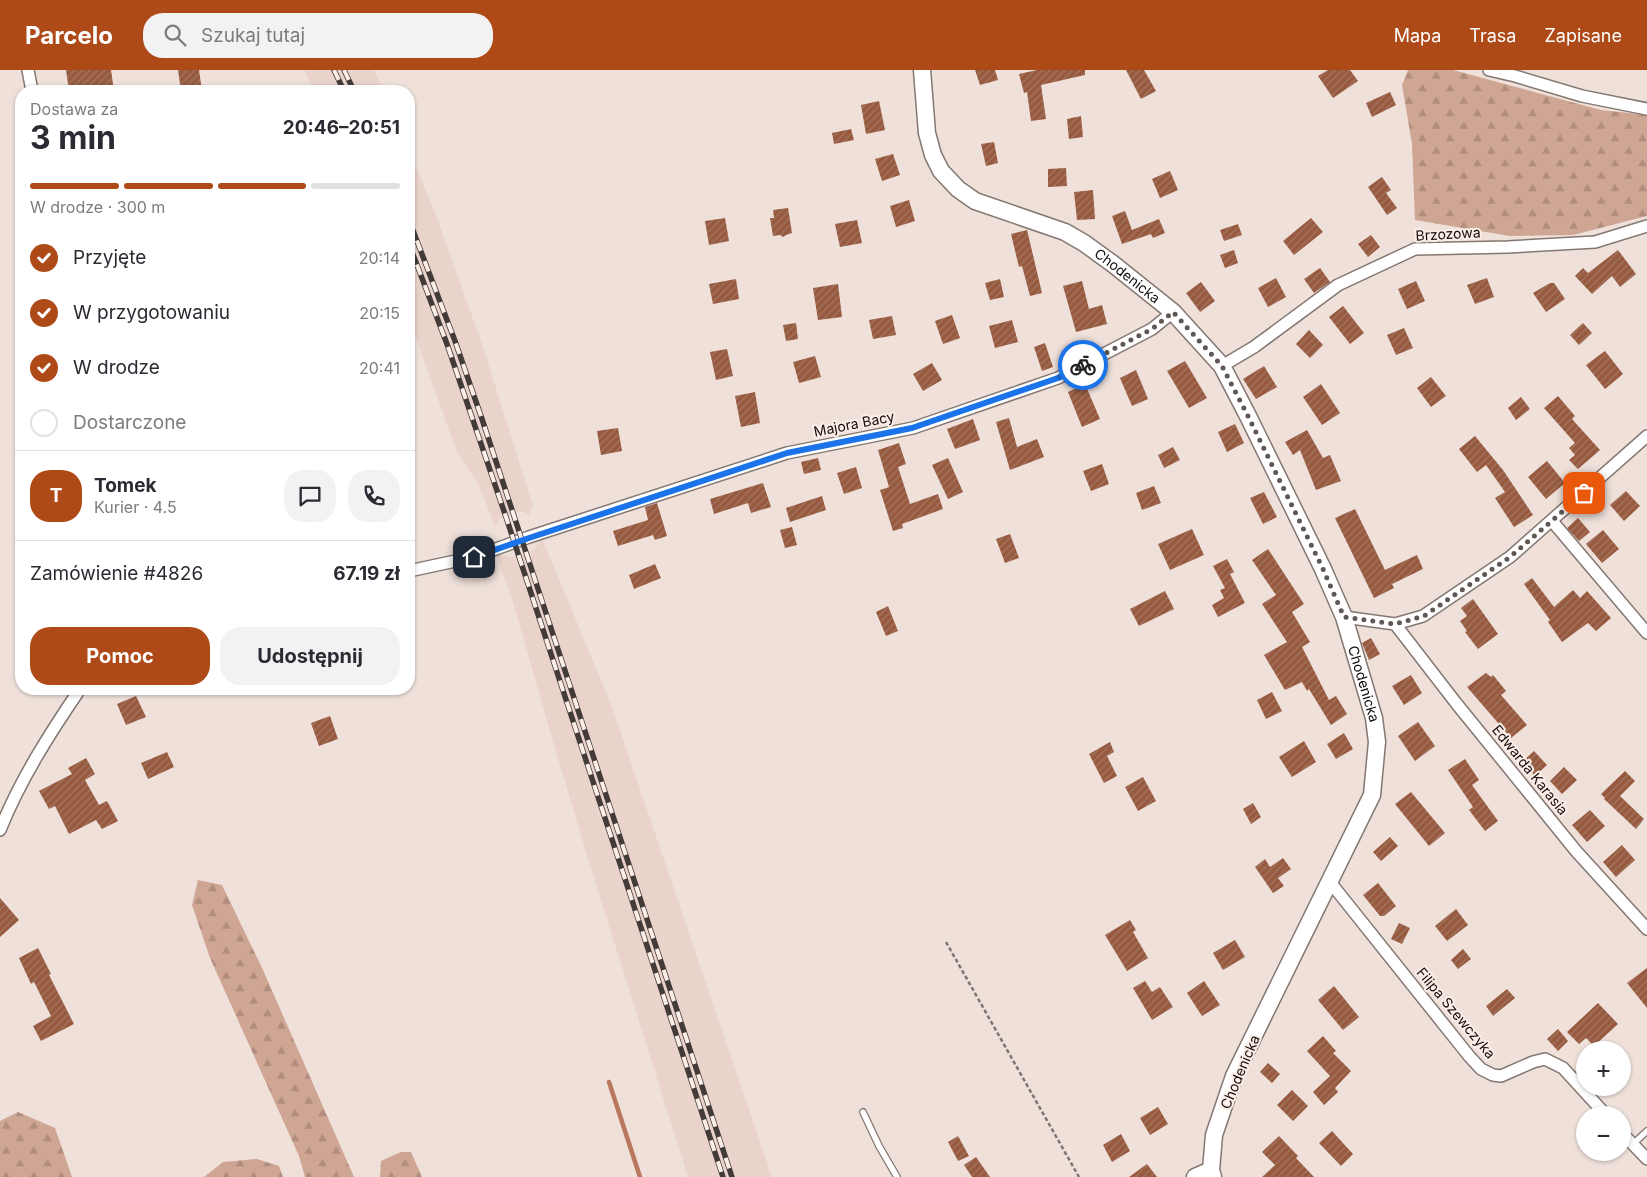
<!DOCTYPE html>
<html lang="pl">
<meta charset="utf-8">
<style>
body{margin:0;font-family:Inter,sans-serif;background:#f2f2f3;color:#2b2b33;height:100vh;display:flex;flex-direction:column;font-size:19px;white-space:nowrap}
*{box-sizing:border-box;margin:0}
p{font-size:16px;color:#7c7c81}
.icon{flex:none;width:28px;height:28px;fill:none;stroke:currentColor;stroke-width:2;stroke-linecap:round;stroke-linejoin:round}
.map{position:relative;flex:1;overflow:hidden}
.sheet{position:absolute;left:15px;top:15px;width:400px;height:610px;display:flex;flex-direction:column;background:#fff;border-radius:20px;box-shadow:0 1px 4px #0004}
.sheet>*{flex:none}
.tools{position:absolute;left:1576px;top:971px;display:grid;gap:10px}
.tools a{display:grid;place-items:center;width:55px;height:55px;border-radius:50%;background:#fff;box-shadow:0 1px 4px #0004;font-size:25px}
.pin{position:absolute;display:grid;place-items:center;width:42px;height:42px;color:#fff;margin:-21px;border-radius:10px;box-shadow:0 2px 8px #0006}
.courier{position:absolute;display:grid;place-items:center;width:50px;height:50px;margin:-25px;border:4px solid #1a73e8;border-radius:50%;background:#fff;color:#222;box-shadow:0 1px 6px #0007}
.head em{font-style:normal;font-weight:700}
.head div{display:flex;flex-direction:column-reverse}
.head{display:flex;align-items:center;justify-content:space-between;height:85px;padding:0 15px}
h1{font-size:32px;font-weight:700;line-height:38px}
.bar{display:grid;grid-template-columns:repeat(4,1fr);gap:8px 5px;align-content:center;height:60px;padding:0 15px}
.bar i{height:6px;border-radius:4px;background:#e1e1e2}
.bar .active{background:#ae4a18}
.bar p{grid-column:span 4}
.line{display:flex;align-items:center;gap:12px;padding:0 15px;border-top:1px solid #e1e1e2}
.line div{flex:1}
.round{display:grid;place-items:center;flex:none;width:52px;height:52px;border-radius:20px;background:#f2f2f3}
ol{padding:0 15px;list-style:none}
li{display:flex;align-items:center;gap:15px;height:55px}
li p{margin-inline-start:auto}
li .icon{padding:5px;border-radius:50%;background:#ae4a18;color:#fff;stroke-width:4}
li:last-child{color:#7c7c81}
li i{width:28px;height:28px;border:2px solid #e1e1e2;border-radius:50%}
.primary-button{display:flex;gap:10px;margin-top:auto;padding:10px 15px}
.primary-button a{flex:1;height:58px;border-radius:20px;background:#ae4a18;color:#fff;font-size:20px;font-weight:700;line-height:58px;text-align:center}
.primary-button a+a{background:#f2f2f3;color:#2b2b33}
header{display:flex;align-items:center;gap:30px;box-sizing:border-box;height:70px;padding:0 25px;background:#ae4a18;color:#fff}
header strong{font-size:24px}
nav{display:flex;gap:28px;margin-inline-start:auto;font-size:18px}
.search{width:350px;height:45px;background:#f2f2f3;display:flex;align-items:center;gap:12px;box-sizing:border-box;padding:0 18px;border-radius:20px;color:#7c7c81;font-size:19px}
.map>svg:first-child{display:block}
</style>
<header>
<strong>Parcelo</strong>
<div class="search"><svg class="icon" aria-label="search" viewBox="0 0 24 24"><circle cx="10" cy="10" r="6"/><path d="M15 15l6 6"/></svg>Szukaj tutaj</div>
<nav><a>Mapa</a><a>Trasa</a><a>Zapisane</a></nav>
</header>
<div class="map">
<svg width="1647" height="1107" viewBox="0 0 1647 1107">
<defs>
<pattern id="forest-firs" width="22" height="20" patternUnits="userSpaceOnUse" patternTransform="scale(1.25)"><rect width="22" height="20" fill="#cfa594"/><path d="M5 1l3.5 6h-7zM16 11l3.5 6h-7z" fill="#b18d7e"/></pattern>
<pattern id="building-hatch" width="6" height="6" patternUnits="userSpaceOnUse" patternTransform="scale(1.25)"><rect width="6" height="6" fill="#985a3f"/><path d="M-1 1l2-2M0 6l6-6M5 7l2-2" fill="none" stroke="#a27663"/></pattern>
</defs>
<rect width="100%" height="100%" fill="#efe0da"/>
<path fill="#ead3ca" d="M 304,0 L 374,0 L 384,21 L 314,21 Z
M 409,80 L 437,148 L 482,274 L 533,436 L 529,445 L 522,441 L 499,449 L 495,458 L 490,443 L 477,412 L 457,382 L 409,249 Z
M 542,468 L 612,637 L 772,1107 L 688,1107 L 588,789 L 549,658 L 512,529 L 496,484 L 511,487 L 534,480 Z"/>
<path fill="url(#forest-firs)" d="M 1408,0 L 1453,0 L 1601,40 L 1647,45 L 1647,146 L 1573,165 L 1510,166 L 1415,150 L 1412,74 L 1402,15 Z
M 198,810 L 222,815 L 263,900 L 354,1107 L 305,1107 L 299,1086 L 210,888 L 192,835 Z
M 18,1042 L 55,1058 L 72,1107 L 0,1107 L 0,1051 Z
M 401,1082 L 411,1082 L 422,1107 L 380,1107 L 381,1091 Z
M 257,1089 L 279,1096 L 283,1107 L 204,1107 L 223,1092 Z"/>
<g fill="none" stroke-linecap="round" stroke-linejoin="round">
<path stroke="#b9785d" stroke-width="4.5" d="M 609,1012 L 640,1107"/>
</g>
<path fill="url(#building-hatch)" d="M 66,0 L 111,0 L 114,21 L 69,21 Z
M 178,0 L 199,0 L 202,21 L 181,21 Z
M 975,0 L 995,0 L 998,10 L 980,15 Z
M 1037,0 L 1085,0 L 1085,5 L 1041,15 L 1046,49 L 1031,51 L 1027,22 L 1024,23 L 1019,4 Z
M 1126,0 L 1144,0 L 1156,21 L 1141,29 Z
M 1328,0 L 1350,0 L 1358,11 L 1333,28 L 1318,6 Z
M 1390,22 L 1396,35 L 1372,47 L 1366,33 Z
M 879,31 L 885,60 L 866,64 L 861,35 Z
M 1081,46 L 1083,67 L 1069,69 L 1067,49 Z
M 851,59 L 854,70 L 834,74 L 832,63 Z
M 994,72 L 998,93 L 986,96 L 981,74 Z
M 893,84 L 900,105 L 882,111 L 875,89 Z
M 1066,98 L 1067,116 L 1048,117 L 1048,99 Z
M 1170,101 L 1178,120 L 1160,128 L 1152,109 Z
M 1382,107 L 1391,120 L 1386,123 L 1397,138 L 1387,145 L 1368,117 Z
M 1093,120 L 1095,149 L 1077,150 L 1074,122 Z
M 909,130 L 915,151 L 896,157 L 890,136 Z
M 788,138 L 792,163 L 786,165 L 783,167 L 780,165 L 773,166 L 770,148 L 774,148 L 773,140 Z
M 1125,141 L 1132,160 L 1159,149 L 1165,163 L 1153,168 L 1151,164 L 1122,174 L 1112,146 Z
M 725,148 L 729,171 L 709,175 L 705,151 Z
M 1311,148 L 1323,162 L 1294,185 L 1283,171 Z
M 857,150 L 862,173 L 840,177 L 835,154 Z
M 1238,154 L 1242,165 L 1224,171 L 1220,160 Z
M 1027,160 L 1042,223 L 1030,226 L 1022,196 L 1019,197 L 1011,164 Z
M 1371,165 L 1380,177 L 1368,187 L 1358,174 Z
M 1234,180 L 1238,193 L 1225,198 L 1220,185 Z
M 1618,180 L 1636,204 L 1620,217 L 1612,206 L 1592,224 L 1575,206 L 1583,198 L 1588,203 Z
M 1320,198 L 1330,212 L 1314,223 L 1304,209 Z
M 1276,208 L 1286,227 L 1268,237 L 1258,218 Z
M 1487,208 L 1494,227 L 1475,234 L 1467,215 Z
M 736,209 L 739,229 L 713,234 L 709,214 Z
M 1000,209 L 1004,227 L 990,230 L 985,213 Z
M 1082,211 L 1089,239 L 1102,235 L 1107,254 L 1076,262 L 1063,216 Z
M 1416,211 L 1425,231 L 1407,239 L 1398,219 Z
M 1201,212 L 1215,231 L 1200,242 L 1186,223 Z
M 1550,213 L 1554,213 L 1565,229 L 1546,242 L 1533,223 Z
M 838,214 L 842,247 L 818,250 L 813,218 Z
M 1343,236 L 1364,263 L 1350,274 L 1329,247 Z
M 952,245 L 960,268 L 943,274 L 935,251 Z
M 892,246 L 896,265 L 873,269 L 869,250 Z
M 1012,250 L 1018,272 L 995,278 L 989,256 Z
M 796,253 L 798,269 L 786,271 L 783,255 Z
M 1583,253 L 1592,263 L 1579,275 L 1570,265 Z
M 1404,258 L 1413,278 L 1396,285 L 1387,265 Z
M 1309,260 L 1323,275 L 1310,288 L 1296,274 Z
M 1045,273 L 1053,297 L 1042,301 L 1034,277 Z
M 727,279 L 733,306 L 716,310 L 710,282 Z
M 1605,281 L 1623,304 L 1605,319 L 1586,295 Z
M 815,286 L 821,307 L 799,313 L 793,292 Z
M 1185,291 L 1207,328 L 1189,338 L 1167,301 Z
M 932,293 L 942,310 L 923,321 L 913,304 Z
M 1264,296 L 1277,317 L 1256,329 L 1243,309 Z
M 1136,300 L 1148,329 L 1132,336 L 1120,308 Z
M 1431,307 L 1446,326 L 1431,337 L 1417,318 Z
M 1085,314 L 1100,349 L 1082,357 L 1068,322 Z
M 1321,314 L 1340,343 L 1322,355 L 1303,327 Z
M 755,322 L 760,353 L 741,357 L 735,326 Z
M 1558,326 L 1575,346 L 1572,349 L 1600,380 L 1578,399 L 1569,390 L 1575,385 L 1569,378 L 1575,373 L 1544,338 Z
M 1521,327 L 1530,339 L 1516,350 L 1508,338 Z
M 1009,348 L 1017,377 L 1037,369 L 1044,387 L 1010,400 L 996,352 Z
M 973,349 L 980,370 L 955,379 L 947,359 Z
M 1235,354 L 1244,373 L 1227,382 L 1218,362 Z
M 618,358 L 622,381 L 601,385 L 597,361 Z
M 1307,360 L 1323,388 L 1330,385 L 1341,411 L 1316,420 L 1300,380 L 1293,385 L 1285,372 Z
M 1475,366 L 1503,400 L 1533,445 L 1514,457 L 1495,428 L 1505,422 L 1486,395 L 1477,402 L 1459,379 Z
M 899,373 L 906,394 L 898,397 L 910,434 L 938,424 L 943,439 L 902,454 L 903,458 L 893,461 L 880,420 L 889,417 L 878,380 Z
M 1173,377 L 1180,390 L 1164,398 L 1158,385 Z
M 818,388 L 821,400 L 804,404 L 801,392 Z
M 948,388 L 963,422 L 948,429 L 932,395 Z
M 1547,391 L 1565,413 L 1546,429 L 1528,407 Z
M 1102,394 L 1109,414 L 1091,421 L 1083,401 Z
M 856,397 L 862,418 L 844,424 L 837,403 Z
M 763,413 L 771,437 L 751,443 L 748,433 L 714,444 L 710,429 Z
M 1154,416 L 1161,433 L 1142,440 L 1136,423 Z
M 1626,421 L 1640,436 L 1624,451 L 1610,435 Z
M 1264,422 L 1277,447 L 1263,454 L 1250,428 Z
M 822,426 L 826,440 L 790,452 L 786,438 Z
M 657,433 L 667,466 L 655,470 L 653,465 L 618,476 L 613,461 L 648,450 L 645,437 Z
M 1355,439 L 1385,500 L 1417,485 L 1423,499 L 1392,514 L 1394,518 L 1374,528 L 1335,448 Z
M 1578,448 L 1590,462 L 1579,471 L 1567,458 Z
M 792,457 L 797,475 L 785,478 L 780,460 Z
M 1192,459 L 1204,485 L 1170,500 L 1158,474 Z
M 1603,460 L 1619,479 L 1602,493 L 1586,474 Z
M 1010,464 L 1019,488 L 1005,493 L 996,469 Z
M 1268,479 L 1304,534 L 1292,542 L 1310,572 L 1302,577 L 1329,630 L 1336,626 L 1347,644 L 1331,655 L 1309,619 L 1307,621 L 1302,612 L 1285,620 L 1264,585 L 1287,572 L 1262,534 L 1276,525 L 1252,490 Z
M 1227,489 L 1234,502 L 1230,504 L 1245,533 L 1218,547 L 1212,535 L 1224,528 L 1220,520 L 1225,518 L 1213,496 Z
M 655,494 L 661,508 L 634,519 L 629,505 Z
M 1532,508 L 1554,537 L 1573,520 L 1580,528 L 1587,521 L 1611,548 L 1596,561 L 1588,553 L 1562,572 L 1548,552 L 1550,550 L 1524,514 Z
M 1165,521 L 1174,539 L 1139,556 L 1130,539 Z
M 1473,529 L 1498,564 L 1478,579 L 1465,562 L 1467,561 L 1460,551 L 1467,546 L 1461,538 Z
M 888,536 L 898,561 L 886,566 L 876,542 Z
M 1371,568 L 1380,584 L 1369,590 L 1362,573 Z
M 1486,603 L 1491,607 L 1493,605 L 1506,621 L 1501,625 L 1527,655 L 1511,668 L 1467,617 Z
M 1411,605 L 1422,623 L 1404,635 L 1392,616 Z
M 1272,622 L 1282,641 L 1266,649 L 1257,630 Z
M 136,626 L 146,647 L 126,655 L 117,634 Z
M 330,646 L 338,669 L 319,676 L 311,653 Z
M 1418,652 L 1435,676 L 1415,691 L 1398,666 Z
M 1344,663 L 1353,679 L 1336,689 L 1327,674 Z
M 1304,671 L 1316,692 L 1292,707 L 1279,687 Z
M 1110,672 L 1114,682 L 1107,686 L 1117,706 L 1104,713 L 1089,684 Z
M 1534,681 L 1547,695 L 1535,706 L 1522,692 Z
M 167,682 L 174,697 L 148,709 L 141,693 Z
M 86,688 L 95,704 L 85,710 L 99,735 L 107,731 L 118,751 L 102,759 L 96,750 L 69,764 L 55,736 L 49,739 L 39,721 L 72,704 L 68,698 Z
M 1465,689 L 1479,710 L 1472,715 L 1498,751 L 1485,761 L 1469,740 L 1473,737 L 1448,700 Z
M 1564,697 L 1577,710 L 1562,724 L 1550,711 Z
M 1625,701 L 1635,711 L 1620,726 L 1644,749 L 1636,759 L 1604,729 L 1605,728 L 1601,724 Z
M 1143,707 L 1156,731 L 1138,741 L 1125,717 Z
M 1411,722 L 1445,763 L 1429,776 L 1395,734 Z
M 1253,733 L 1261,747 L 1251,754 L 1243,739 Z
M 1590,740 L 1605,756 L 1587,772 L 1572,755 Z
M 1390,767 L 1398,776 L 1381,791 L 1373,782 Z
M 1622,775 L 1635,790 L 1616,807 L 1603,792 Z
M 1283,788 L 1291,799 L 1278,808 L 1284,816 L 1273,823 L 1255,797 L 1265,789 L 1270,797 Z
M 1378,813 L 1396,836 L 1384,846 L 1380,846 L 1363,825 Z
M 0,828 L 19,850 L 0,867 Z
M 1456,839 L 1468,855 L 1447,871 L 1435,856 Z
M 1130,850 L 1136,860 L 1133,862 L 1148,888 L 1127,901 L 1105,865 Z
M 1399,853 L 1410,858 L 1402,874 L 1391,869 Z
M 1235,870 L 1245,887 L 1223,900 L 1213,883 Z
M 38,878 L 51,904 L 49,905 L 74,954 L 41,971 L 33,956 L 51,946 L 34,912 L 31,914 L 19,888 Z
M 1463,879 L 1471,889 L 1458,899 L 1451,890 Z
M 1647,898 L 1647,938 L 1627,913 Z
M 1145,911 L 1152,922 L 1160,917 L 1173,937 L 1152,950 L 1133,918 Z
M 1204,911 L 1220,935 L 1202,946 L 1187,923 Z
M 1334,916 L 1359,947 L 1343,960 L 1318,930 Z
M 1507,919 L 1515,928 L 1493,946 L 1486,936 Z
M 1598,933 L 1618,954 L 1594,976 L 1586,968 L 1579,974 L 1567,962 Z
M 1558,959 L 1568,971 L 1558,981 L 1547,969 Z
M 1323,966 L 1336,981 L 1333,983 L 1351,1001 L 1335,1018 L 1338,1022 L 1324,1035 L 1313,1022 L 1330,1006 L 1307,981 Z
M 1268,993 L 1280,1004 L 1272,1013 L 1260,1002 Z
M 1292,1020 L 1308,1036 L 1293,1051 L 1277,1035 Z
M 1158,1037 L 1168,1054 L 1150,1065 L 1140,1048 Z
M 1332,1061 L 1353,1084 L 1341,1096 L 1319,1073 Z
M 1121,1064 L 1130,1081 L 1112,1092 L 1103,1075 Z
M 958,1066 L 969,1086 L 958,1091 L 948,1072 Z
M 1279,1066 L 1298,1086 L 1296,1088 L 1314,1107 L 1262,1107 L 1275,1095 L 1262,1082 Z
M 976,1087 L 990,1107 L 972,1107 L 964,1095 Z
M 1147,1094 L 1157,1107 L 1129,1107 Z"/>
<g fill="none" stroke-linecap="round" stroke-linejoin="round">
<g stroke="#847771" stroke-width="8">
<path id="lane" d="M 863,1042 L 879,1076 L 897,1107
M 1633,1074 L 1647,1061"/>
</g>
<g stroke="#847771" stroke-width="14">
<path id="street" d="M 28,0 L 32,21
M 1489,0 L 1515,6 L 1582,26 L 1647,39
M 1222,296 L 1254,277 L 1338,215 L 1415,179 L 1508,177 L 1595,172 L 1647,156
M 1552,451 L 1647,563
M 409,501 L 474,487 L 529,467 L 787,383 L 913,358 L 1058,308 L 1152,259 L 1173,242
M 1344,547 L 1395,554 L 1423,546 L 1510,487 L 1647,366
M 1395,554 L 1456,633 L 1576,781 L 1647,859
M 0,760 C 20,710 50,663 80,619
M 1330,812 L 1469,986 L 1481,999 L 1493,1005 L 1501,1006 L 1533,992 L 1545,989 L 1563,998 L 1606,1045
M 1622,1063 L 1647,1089"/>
</g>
<g stroke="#847771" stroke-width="19">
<g id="secondary">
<path id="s1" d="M 922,0 L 927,63 L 933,85 L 941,101 L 958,119 L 975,131 L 1065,162 L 1084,173 L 1113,194 L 1173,242 L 1222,296 L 1248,346 L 1323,499 L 1344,547 L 1374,648 L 1377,672 L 1372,725 L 1234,1006 L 1214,1065 L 1211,1100 L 1213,1107"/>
<path d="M 1195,1107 L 1211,1100"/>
</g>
</g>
<path stroke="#7f7571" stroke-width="2.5" stroke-dasharray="4 2.5" stroke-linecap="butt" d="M 946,872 L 1079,1107"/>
<use href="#lane" stroke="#fff" stroke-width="5.5"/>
<use href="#street" stroke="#fff" stroke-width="11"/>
<use href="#secondary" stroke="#fff" stroke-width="16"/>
<g stroke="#423b38" stroke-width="5.5">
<path id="rail" d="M 334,0 L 344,21
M 344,0 L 354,21
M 409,150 L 455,271 L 482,349 L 732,1107
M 409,174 L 447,274 L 506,447 L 723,1107"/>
</g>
<use href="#rail" stroke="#fcede7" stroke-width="4" stroke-dasharray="11" stroke-linecap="butt"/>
</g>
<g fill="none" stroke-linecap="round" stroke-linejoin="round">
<path stroke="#5f5753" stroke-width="5" stroke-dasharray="0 9" d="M 1083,295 L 1152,259 L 1173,242 L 1222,296 L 1248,346 L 1323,499 L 1344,547 L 1395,554 L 1424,546 L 1510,487 L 1584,423"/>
<path stroke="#1a73e8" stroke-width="6" d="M 474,487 L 529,468 L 787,383 L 912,358 L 1058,308 L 1083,295"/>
</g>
<g text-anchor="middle" stroke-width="4" stroke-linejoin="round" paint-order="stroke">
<g font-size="14" fill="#120d0b" stroke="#fcede7">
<text transform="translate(1448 164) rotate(-3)" y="5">Brzozowa</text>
<text dy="5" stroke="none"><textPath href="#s1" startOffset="321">Chodenicka</textPath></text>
<text transform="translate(854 354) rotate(-11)" y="5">Majora Bacy</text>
<text dy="5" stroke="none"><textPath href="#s1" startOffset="801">Chodenicka</textPath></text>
<text transform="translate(1530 700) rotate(51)" y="5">Edwarda Karasia</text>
<text transform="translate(1456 943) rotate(50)" y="5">Filipa Szewczyka</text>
<text transform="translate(1240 1002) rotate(-67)" y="5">Chodenicka</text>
</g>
</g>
</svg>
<div class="tools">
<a>+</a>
<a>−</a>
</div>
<div class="pin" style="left:1584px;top:423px;background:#ea580c"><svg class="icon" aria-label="bag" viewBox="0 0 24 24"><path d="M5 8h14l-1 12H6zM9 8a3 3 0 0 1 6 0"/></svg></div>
<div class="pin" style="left:474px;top:487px;background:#1f2937"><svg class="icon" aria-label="home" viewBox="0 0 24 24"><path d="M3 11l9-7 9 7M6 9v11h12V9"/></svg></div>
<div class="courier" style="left:1083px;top:295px"><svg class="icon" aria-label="bike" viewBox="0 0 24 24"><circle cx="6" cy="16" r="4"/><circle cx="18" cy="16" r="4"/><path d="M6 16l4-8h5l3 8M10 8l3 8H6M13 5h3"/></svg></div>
<section class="sheet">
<div class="head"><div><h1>3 min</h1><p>Dostawa za</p></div><em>20:46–20:51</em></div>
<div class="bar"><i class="active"></i><i class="active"></i><i class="active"></i><i></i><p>W drodze · 300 m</p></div>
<ol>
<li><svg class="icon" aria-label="check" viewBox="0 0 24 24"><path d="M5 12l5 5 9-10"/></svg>Przyjęte<p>20:14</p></li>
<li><svg class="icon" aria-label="check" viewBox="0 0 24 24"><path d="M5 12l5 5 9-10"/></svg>W przygotowaniu<p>20:15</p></li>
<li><svg class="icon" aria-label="check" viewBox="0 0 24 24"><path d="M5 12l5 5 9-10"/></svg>W drodze<p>20:41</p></li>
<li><i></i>Dostarczone</li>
</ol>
<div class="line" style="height:90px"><b class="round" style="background:#ae4a18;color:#fff">T</b><div><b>Tomek</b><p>Kurier · 4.5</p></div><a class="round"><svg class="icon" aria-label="chat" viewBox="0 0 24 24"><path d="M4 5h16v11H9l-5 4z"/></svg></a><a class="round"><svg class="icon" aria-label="phone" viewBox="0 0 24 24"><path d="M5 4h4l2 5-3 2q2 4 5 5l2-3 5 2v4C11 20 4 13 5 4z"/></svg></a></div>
<div class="line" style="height:65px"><div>Zamówienie #4826</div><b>67.19 zł</b></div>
<div class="primary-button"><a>Pomoc</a><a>Udostępnij</a></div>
</section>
</div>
